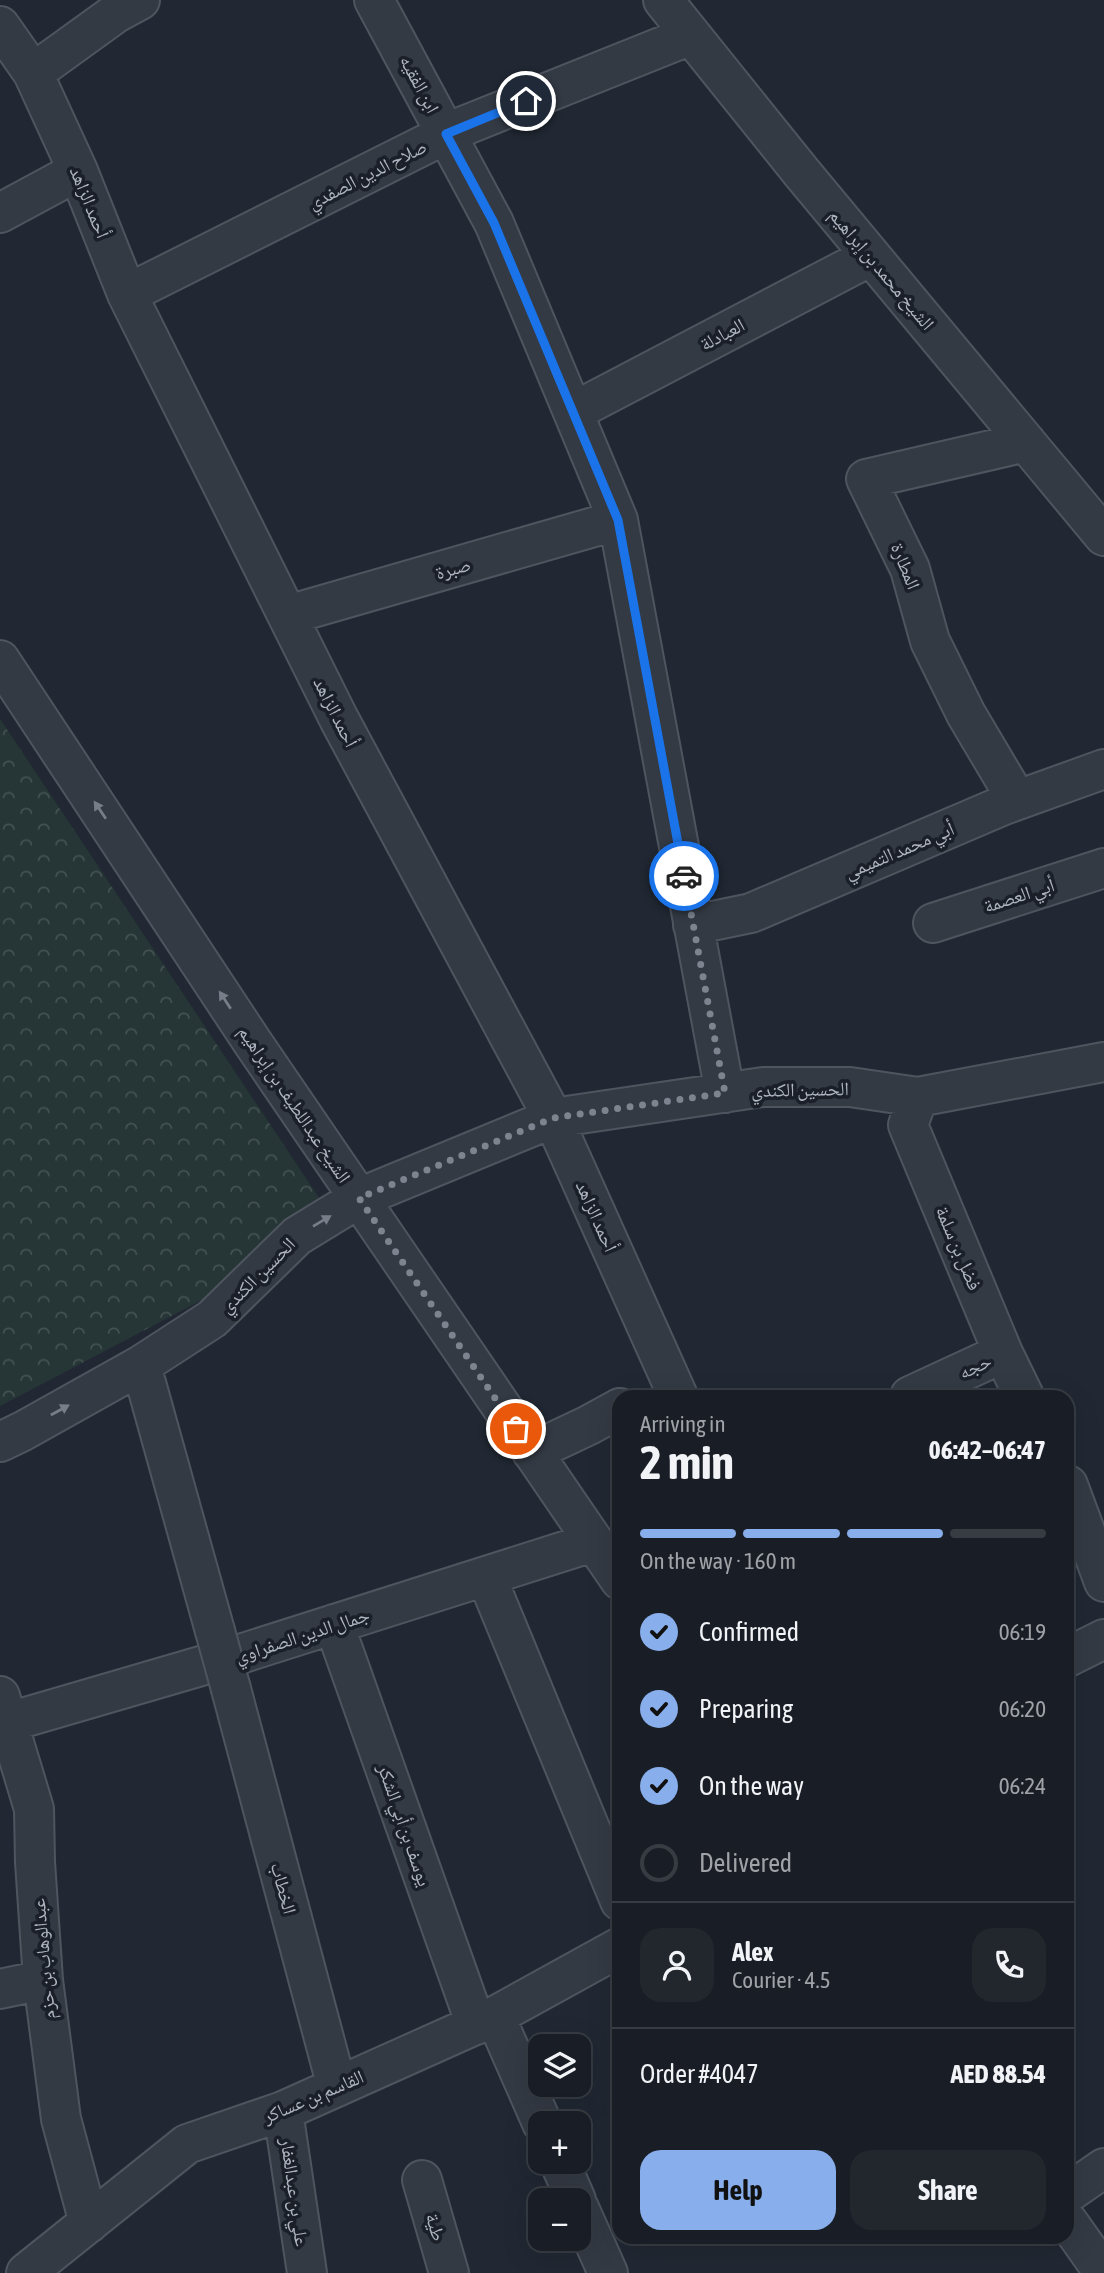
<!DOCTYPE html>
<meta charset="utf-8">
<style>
body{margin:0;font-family:"Asap Condensed","Noto Naskh Arabic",sans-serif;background:#22272e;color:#f1f3f6;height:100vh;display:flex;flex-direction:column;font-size:26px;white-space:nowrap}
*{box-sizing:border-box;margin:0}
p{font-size:23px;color:#9fa2a7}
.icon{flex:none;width:38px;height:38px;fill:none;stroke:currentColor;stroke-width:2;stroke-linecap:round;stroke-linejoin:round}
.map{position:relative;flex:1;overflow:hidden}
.panel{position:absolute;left:612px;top:1390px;width:462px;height:854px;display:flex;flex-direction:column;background:#191e26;border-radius:21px;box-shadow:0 7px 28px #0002,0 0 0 2px #373c43}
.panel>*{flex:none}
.fabs{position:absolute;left:528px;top:2034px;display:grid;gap:14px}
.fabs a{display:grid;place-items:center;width:63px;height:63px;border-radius:14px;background:#191e26;box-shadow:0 7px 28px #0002,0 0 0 2px #373c43;font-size:35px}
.pin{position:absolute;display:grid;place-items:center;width:60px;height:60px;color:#fff;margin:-30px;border:4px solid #fff;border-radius:50%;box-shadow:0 2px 7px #0007}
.courier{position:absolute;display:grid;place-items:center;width:70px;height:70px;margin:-35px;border:5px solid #1a73e8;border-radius:50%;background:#fff;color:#222;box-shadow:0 2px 9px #0007}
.head em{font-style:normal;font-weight:700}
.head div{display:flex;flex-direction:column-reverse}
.head{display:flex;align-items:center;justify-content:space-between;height:119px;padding:0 28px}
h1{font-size:46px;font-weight:700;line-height:52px}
.bar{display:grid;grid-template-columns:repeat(4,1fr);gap:10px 7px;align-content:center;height:84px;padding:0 28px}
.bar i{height:9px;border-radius:5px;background:#373c43}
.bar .active{background:#88aeec}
.bar p{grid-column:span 4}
.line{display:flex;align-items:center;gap:18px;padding:0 28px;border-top:2px solid #373c43}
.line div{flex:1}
.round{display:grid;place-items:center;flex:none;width:74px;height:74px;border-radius:21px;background:#22272e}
ol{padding:0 28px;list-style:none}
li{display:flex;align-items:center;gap:21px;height:77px}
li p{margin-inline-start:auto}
li .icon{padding:7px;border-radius:50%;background:#88aeec;color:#111;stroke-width:4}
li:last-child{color:#9fa2a7}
li i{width:38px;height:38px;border:4px solid #373c43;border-radius:50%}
.primary-button{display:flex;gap:14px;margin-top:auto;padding:14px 28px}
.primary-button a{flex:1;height:80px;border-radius:21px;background:#88aeec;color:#111;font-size:28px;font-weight:700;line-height:80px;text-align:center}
.primary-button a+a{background:#22272e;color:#f1f3f6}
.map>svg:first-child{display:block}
</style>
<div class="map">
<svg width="1104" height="2273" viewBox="0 0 1104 2273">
<defs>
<pattern id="park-crowns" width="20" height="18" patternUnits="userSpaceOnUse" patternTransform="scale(1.75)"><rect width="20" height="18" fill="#263636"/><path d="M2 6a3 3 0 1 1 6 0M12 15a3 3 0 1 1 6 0" fill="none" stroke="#435151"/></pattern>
</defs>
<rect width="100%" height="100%" fill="#212833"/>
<path fill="url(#park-crowns)" d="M 0,719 L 339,1228 L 0,1406 Z"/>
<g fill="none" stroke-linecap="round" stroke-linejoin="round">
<g stroke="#4e555f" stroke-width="42">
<path id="minor" d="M 374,0 L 494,223 L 618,520 L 725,1093
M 663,0 L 802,173 L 1104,536
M 0,26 L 33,73 L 78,171 L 127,294 L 339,719 L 553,1118 L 678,1396
M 33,73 L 116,13 L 140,0
M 0,213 L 78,171
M 127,294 L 456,129 L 691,35
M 573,412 L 871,256
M 288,615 L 618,520
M 0,660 L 253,1043 L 620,1580
M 1017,800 L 966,714 L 930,641 L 910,569 L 866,479 L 1026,442
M 933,923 L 1104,868
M 693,925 L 751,913 L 1004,805 L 1104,769
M 918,1097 L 908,1125 L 1003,1353 L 1024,1396
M 141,1365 L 215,1631
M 910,1396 L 1003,1353
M 0,1442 L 23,1431 L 141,1365 L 212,1319 L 297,1236 L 359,1198 L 553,1118 L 763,1087 L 850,1087 L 918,1097 L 1104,1062
M 532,1452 L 589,1425 L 620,1408
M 1068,1485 L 1104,1582
M 486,1576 L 620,1901
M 334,1624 L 476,2025
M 1068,1657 L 1104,1639
M 231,1689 L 337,2087
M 0,1696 L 34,1809 L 35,1862 L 43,1980 L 61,2119 L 89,2223
M 9,1722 L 218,1661 L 593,1542
M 0,1989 L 43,1980
M 495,2016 L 542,2123
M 283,2111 L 307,2273
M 559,2161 L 576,2200
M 422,2180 L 449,2273
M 1068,2193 L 1104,2168
M 579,2208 L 608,2273
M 1068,2222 L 1104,2273
M 26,2273 L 187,2144 L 283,2111 L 495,2016 L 620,1947"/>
</g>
<use href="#minor" stroke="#343a44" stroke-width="38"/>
<g stroke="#4e555f" stroke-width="42" stroke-linecap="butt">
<path id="minor-bridge" d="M 215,1631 L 231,1689"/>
</g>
<use href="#minor-bridge" stroke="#343a44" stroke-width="38"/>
</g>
<defs><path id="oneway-solid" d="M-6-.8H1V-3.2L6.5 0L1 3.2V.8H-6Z" transform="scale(1.75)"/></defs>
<g fill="#777e89">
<use href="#oneway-solid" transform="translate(100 810) rotate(-124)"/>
<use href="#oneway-solid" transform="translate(225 1000) rotate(-123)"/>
<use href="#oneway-solid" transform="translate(322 1221) rotate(-31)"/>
<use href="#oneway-solid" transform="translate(60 1410) rotate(-29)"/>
</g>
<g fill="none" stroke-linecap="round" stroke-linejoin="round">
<path stroke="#7d848f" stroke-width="7" stroke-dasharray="0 12.6" d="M 516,1429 L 359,1198 L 553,1118 L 725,1093 L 684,876"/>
<path stroke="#1a73e8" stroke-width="9" d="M 526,101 L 446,134 L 494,223 L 618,520 L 684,876"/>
</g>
<g text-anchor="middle" stroke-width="7" stroke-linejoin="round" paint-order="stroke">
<g font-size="19" fill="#aeb5c1" stroke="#1a1f28">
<text transform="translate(420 84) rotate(62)" y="7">ابن الفقيه</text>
<text transform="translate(367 174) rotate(-27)" y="7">صلاح الدين الصفدي</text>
<text transform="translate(90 202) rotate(68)" y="7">أحمد الزاهد</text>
<text transform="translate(882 269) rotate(50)" y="7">الشيخ محمد بن إبراهيم</text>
<text transform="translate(722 334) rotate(-28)" y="7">العبادلة</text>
<text transform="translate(906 566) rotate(68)" y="7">المطارة</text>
<text transform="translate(453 568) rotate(-16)" y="7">صبرة</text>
<text transform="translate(336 712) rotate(63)" y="7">أحمد الزاهد</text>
<text transform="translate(899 850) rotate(-23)" y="7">أبي محمد التميمي</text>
<text transform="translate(1019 895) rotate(-18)" y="7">أبي العصمة</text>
<text transform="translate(800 1089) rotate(-1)" y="7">الحسين الكندي</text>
<text transform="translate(295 1104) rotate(56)" y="7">الشيخ عبداللطيف بن إبراهيم</text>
<text transform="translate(597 1216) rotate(66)" y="7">أحمد الزاهد</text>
<text transform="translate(959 1248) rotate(67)" y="7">فضل بن سلمة</text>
<text transform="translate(257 1275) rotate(-45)" y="7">الحسين الكندي</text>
<text transform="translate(975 1366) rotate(-25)" y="7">حجه</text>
<text transform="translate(302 1635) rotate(-18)" y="7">جمال الدين الصفراوي</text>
<text transform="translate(405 1825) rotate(71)" y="7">يوسف بن أبي الشكر</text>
<text transform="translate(284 1888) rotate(75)" y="7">الخطاب</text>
<text transform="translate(43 1959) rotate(-95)" y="7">عبدالوهاب بن حزم</text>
<text transform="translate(313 2096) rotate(-23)" y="7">القاسم بن عساكر</text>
<text transform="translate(295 2192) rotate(82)" y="7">علي بن عبدالغفار</text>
<text transform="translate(436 2227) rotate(74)" y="7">طية</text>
</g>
</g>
</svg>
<div class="fabs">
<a><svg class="icon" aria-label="layers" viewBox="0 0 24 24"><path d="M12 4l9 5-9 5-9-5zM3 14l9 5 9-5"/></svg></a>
<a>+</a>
<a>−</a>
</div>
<div class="pin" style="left:516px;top:1429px;background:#ea580c"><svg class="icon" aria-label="bag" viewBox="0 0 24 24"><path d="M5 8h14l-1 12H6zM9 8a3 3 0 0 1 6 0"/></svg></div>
<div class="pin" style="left:526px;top:101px;background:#1f2937"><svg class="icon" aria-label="home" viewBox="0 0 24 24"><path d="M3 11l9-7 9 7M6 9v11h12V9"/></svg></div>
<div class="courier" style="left:684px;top:876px"><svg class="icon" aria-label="car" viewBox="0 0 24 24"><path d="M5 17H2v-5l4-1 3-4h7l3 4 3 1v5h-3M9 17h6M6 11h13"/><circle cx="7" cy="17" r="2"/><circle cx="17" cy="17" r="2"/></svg></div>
<section class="panel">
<div class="head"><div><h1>2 min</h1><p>Arriving in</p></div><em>06:42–06:47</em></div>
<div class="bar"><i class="active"></i><i class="active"></i><i class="active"></i><i></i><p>On the way · 160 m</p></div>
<ol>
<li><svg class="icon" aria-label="check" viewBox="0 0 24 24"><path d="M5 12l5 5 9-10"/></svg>Confirmed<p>06:19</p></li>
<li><svg class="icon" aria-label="check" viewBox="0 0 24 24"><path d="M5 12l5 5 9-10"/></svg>Preparing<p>06:20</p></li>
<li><svg class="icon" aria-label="check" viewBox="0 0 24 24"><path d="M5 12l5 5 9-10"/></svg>On the way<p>06:24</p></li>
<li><i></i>Delivered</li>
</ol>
<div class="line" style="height:126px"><a class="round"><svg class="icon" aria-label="person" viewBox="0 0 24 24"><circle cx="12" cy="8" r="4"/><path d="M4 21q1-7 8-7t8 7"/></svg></a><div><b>Alex</b><p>Courier · 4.5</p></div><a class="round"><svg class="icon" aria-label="phone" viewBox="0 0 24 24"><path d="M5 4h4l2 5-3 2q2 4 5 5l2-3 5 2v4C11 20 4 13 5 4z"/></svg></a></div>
<div class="line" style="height:91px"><div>Order #4047</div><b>AED 88.54</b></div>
<div class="primary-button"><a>Help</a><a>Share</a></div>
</section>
</div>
